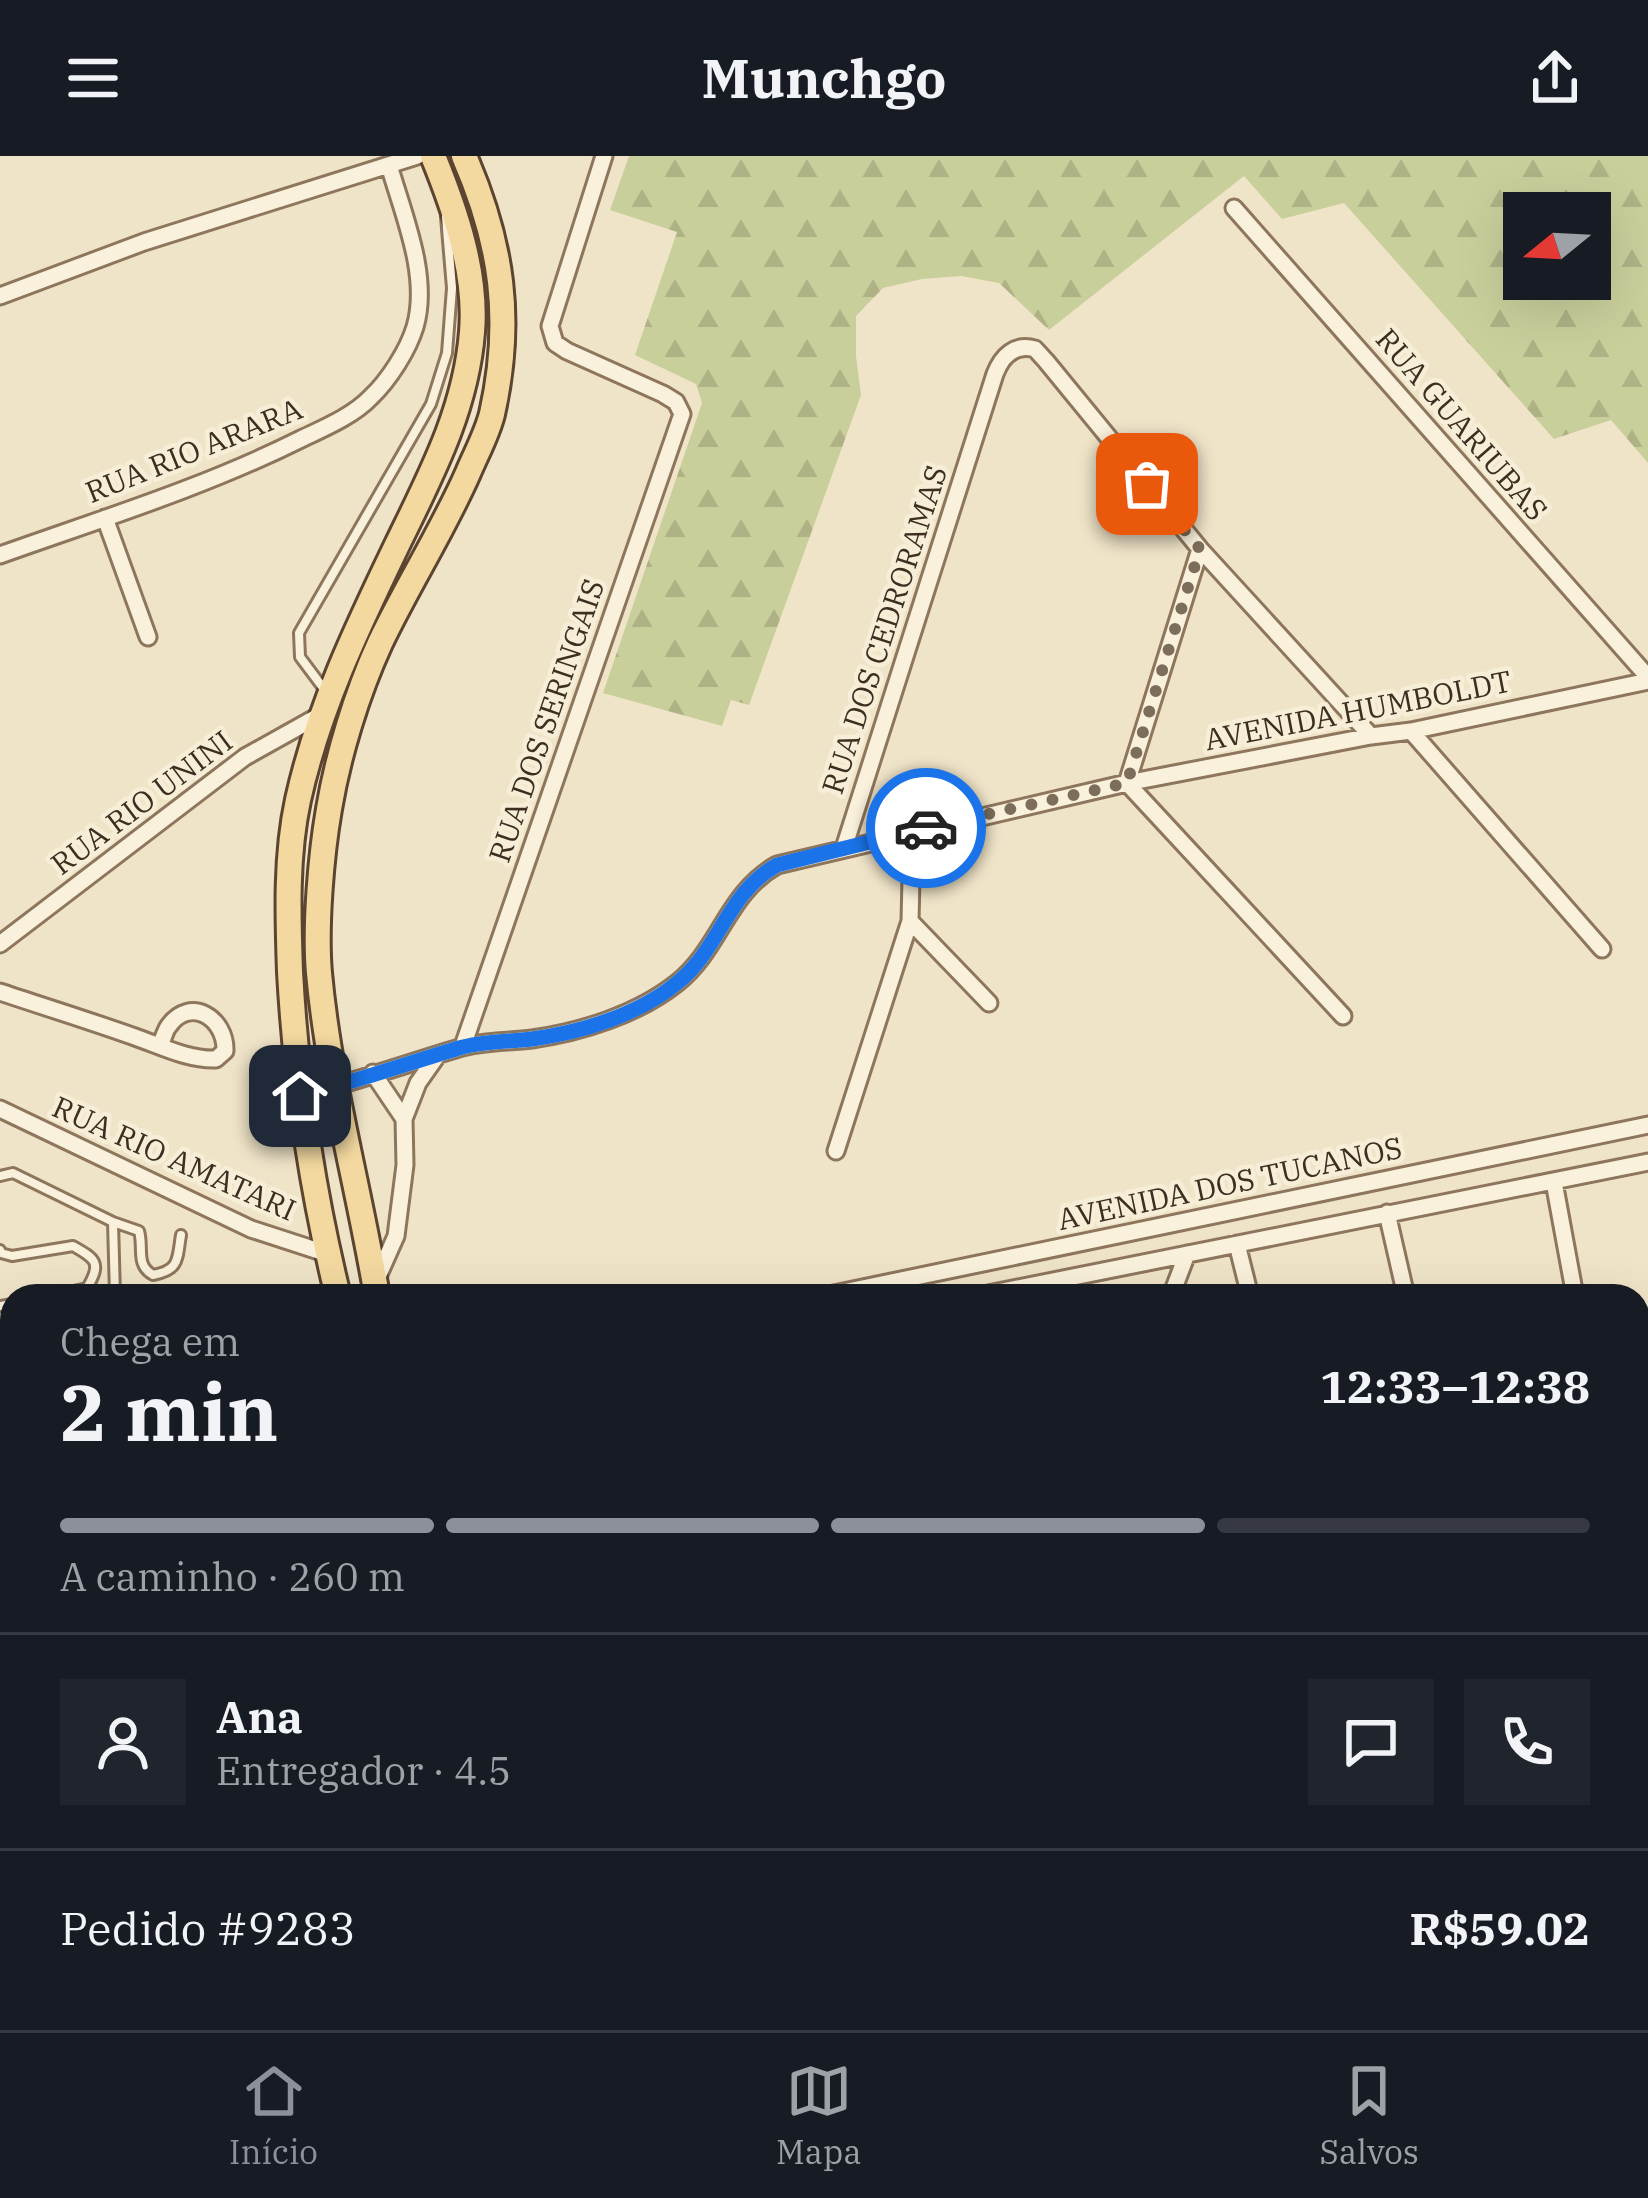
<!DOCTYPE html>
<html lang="pt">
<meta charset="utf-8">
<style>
body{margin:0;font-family:"IBM Plex Serif",serif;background:#20242c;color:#f1f3f6;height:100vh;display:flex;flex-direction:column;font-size:45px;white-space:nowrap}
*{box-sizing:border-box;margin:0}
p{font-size:39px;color:#9ea1a6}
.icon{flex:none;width:66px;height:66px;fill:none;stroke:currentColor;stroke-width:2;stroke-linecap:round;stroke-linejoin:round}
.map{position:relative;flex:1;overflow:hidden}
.details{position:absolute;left:0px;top:1128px;width:1650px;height:747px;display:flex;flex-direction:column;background:#171b24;border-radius:36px 36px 0 0;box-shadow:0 12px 48px #0002}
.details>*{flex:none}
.needle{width:78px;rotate:252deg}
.buttons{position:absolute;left:1503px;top:36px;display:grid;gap:24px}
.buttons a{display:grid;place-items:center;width:108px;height:108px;border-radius:0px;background:#171b24;box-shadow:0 12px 48px #0002;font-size:60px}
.pin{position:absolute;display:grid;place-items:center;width:102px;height:102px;color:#fff;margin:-51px;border-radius:24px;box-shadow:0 6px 18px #0006}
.courier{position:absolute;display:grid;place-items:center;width:120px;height:120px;margin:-60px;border:9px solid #1a73e8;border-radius:50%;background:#fff;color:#222;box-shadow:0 3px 15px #0007}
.head em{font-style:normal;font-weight:800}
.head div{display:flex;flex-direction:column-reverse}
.head{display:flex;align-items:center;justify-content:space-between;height:204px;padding:0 60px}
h1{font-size:78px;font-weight:800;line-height:90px}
.bar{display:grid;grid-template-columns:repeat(4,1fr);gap:18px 12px;align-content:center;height:144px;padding:0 60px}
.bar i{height:15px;border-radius:9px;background:#363941}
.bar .on{background:#8c9099}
.bar p{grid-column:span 4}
.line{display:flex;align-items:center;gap:30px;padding:0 60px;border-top:3px solid #363941}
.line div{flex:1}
.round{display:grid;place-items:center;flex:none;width:126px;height:126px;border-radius:0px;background:#20242c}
header{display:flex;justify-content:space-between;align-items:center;height:156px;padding:0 60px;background:#171b24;font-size:54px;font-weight:800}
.menu{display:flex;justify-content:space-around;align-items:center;height:168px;border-top:3px solid #363941;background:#171b24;font-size:33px;color:#9ea1a6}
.menu a{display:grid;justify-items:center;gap:6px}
.menu .on{color:#8c9099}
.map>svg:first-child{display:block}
</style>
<header><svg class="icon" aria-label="menu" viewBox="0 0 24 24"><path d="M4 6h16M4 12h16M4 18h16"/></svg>Munchgo<svg class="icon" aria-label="share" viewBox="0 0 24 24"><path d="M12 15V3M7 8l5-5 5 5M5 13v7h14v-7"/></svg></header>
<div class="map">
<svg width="1648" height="1874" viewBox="0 0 1648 1874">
<defs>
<pattern id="forest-firs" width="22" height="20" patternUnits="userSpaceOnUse" patternTransform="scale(3)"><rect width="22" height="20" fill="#c9cf9b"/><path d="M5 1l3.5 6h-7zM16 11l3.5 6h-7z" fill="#aeb285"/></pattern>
</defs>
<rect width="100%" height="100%" fill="#f0e4c8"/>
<path fill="url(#forest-firs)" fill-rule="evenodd" d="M 629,0 L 1648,0 L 1648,307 L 1611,264 L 1554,283 L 1344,47 L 1282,63 L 1244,20 L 1049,174 L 999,127 L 961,120 L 922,123 L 883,132 L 856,160 L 856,200 L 861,239 L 749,549 L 731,544 L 722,570 L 603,537 L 702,247 L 696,228 L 635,199 L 677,76 L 610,54 ZM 1590,57 L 1590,123 L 1524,123 L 1524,57 Z
M 1638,1382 L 1648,1392 L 1648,1497 L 1638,1496 Z
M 0,1463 L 12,1508 L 12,1863 L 435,1863 L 438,1874 L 0,1874 Z"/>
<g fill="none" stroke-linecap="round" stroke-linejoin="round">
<g stroke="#8d765c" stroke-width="14">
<path id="service" d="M 324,533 L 300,501 L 299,477 L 431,248 L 447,197 L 452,132 L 446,61
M 0,1020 L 13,1017 L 113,1066 L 139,1075 C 144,1092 135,1109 153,1119 C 180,1114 177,1103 181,1079
M 113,1066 L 115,1139
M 0,1094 L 1,1097 L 12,1100 L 73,1090 C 96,1103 102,1107 87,1132
M 49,1140 L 87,1132 L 115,1140
M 0,1150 L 12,1148
M 0,1386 L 12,1383
M 0,1436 L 12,1434
M 1046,1863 L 1049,1874"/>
</g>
<g stroke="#8d765c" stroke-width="21">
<path id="minor" d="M 1234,52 L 1648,521
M 0,140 L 144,86 L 417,0
M 105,362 L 148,481
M 1200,393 L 1127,627 L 1343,860
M 0,399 C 101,363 205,331 301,283 C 324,272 353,260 371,241 C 389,224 408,194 415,171 C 430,120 403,58 389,9
M 1411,575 L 1602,793
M 844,692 L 995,218 C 1002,200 1015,187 1035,193 L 1046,205 L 1200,393 L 1371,580
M 910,765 L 989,847
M 0,788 L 245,601 L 322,558
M 0,836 C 45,851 90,865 135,881 C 161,890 188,904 216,903 L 225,895 C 226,862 190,839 168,871 C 166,873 161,888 160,890
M 463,890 L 682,258 L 676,246 L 663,238 L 567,195 L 555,187 L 550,170 L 604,0
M 373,917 L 404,963
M 300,940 C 354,926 406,908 459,892 C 482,885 508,886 532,883 C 582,876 638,858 677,827 C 720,793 727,737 777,709 L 1127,627 L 1371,580 L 1411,575 L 1648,525
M 0,953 L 251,1073 L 328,1098
M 836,995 L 910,765 L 911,723 L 887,681
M 1554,1026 L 1575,1140
M 1387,1057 L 1406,1140
M 1237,1088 L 1250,1140
M 376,1125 L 396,1080 L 405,1009 L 404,963 L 418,927 L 437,900
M 824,1140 L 1648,969
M 978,1140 L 1648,1006
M 1171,1140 L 1187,1098
M 1638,1370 L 1648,1380
M 1638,1628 L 1648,1625
M 1638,1749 L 1648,1747
M 1638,1827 L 1648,1822
M 1561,1863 L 1563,1874
M 1410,1874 L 1468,1863"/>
</g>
<g stroke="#5b4430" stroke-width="30">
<path id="primary" d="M 338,1140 C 312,1034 296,925 290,816 C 288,759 286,699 298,644 C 318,553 357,472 397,389 C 430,321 466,254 472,176 C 477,117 455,54 433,0
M 377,1140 C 359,1032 329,926 319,817 C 315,771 321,699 329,653 C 338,599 357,537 380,487 C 407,430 442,376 468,317 C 476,298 487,278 492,258 C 513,164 502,87 464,0
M 492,1863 L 495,1874
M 517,1863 L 520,1874"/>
</g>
<use href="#service" stroke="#faf1dc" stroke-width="8"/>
<use href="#minor" stroke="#faf1dc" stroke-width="15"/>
<use href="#primary" stroke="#f3d9a0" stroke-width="24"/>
</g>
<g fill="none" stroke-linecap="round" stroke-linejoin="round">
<path stroke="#7c6e5b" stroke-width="12" stroke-dasharray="0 21.6" d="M 926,672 L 1127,627 L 1200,393 L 1147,328"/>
<path stroke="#1a73e8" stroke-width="15" d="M 300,940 C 354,926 406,908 459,892 C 482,885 508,886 532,883 C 582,876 638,859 677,827 C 720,793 727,737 777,709 L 926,672"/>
</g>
<g text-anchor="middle" stroke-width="9" stroke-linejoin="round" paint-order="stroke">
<g font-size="30" fill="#3d2e20" stroke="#f7eed8">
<text transform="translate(1461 269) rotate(49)" y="10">RUA GUARIUBAS</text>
<text transform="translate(194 295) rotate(-22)" y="10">RUA RIO ARARA</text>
<text transform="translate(885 474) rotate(-72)" y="10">RUA DOS CEDRORAMAS</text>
<text transform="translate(1358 555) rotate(-11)" y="10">AVENIDA HUMBOLDT</text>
<text transform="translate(547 565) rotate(-71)" y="10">RUA DOS SERINGAIS</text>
<text transform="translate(142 647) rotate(-37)" y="10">RUA RIO UNINI</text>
<text transform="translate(174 1003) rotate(24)" y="10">RUA RIO AMATARI</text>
<text transform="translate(1230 1028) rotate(-12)" y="10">AVENIDA DOS TUCANOS</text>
</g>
</g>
</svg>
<div class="buttons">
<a><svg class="needle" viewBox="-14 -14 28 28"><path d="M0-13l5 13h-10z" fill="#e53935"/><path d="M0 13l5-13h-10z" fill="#9ea1a6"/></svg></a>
</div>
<div class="pin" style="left:1147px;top:328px;background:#ea580c"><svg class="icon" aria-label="bag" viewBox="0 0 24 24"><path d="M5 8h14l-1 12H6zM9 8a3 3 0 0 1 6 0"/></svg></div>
<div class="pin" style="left:300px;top:940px;background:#1f2937"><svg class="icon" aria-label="home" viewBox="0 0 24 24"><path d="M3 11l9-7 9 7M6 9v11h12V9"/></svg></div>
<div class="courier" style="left:926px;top:672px"><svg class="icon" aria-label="car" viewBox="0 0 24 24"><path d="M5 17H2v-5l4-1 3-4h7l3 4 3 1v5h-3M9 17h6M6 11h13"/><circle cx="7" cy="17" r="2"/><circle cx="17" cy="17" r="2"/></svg></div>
<section class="details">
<div class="head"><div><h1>2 min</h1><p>Chega em</p></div><em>12:33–12:38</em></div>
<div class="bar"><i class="on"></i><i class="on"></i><i class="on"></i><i></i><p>A caminho · 260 m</p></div>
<div class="line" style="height:216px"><a class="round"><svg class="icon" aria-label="person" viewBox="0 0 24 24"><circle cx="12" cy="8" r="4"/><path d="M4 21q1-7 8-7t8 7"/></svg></a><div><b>Ana</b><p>Entregador · 4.5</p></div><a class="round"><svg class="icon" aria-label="chat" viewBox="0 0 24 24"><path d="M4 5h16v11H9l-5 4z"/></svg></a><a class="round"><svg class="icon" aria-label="phone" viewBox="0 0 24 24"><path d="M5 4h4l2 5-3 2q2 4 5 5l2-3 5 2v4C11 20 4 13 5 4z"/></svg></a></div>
<div class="line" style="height:156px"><div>Pedido #9283</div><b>R$59.02</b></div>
</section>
</div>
<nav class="menu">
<a class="on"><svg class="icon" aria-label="home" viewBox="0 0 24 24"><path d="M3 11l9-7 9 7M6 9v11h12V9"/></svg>Início</a>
<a><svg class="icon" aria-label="map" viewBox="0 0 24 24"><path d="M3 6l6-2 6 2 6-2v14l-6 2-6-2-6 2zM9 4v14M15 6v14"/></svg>Mapa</a>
<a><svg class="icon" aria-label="saved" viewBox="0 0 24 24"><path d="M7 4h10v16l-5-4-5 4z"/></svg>Salvos</a>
</nav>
